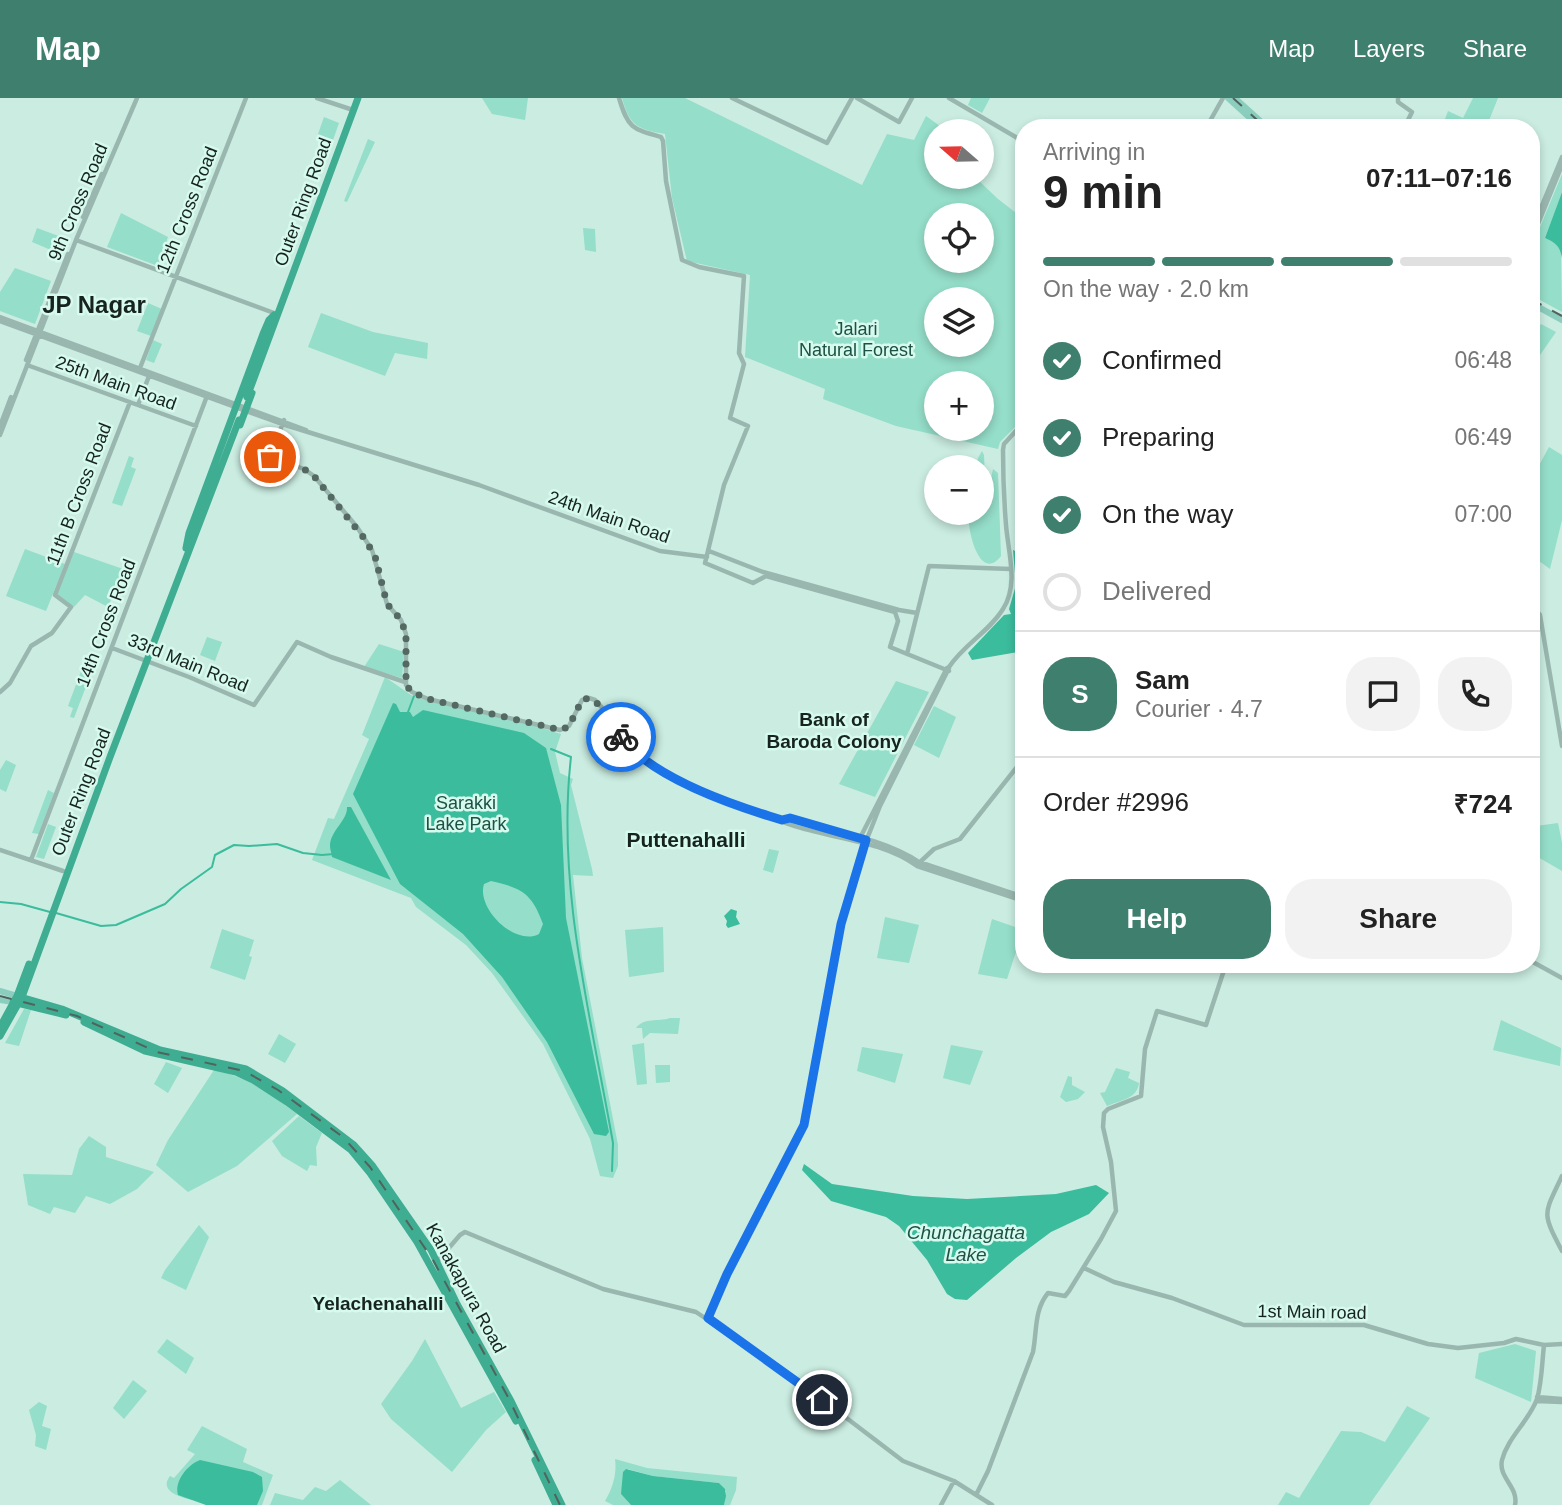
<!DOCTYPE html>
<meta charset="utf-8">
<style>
body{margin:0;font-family:Helvetica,sans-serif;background:#f2f2f2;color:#222;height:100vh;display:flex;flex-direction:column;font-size:26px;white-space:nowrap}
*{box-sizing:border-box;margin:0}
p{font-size:23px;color:#767676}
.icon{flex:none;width:38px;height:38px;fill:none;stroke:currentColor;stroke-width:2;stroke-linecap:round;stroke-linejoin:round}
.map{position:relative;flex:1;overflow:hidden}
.drawer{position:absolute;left:1015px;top:21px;width:525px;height:854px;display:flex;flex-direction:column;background:#fff;border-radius:28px;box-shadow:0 4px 10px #0003}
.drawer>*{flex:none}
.needle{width:46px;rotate:290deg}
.controls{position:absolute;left:924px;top:21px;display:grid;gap:14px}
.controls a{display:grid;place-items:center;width:70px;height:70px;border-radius:50%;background:#fff;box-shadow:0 4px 10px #0003;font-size:35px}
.pin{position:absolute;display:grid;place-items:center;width:60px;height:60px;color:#fff;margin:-30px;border:4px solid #fff;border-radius:50%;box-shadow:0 2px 7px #0007}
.courier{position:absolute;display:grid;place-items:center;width:70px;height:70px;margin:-35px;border:5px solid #1a73e8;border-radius:50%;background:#fff;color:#222;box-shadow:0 2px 9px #0007}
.overview em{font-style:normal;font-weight:800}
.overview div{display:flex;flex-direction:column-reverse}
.overview{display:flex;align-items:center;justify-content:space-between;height:119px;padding:0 28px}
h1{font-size:46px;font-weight:800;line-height:52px}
.bar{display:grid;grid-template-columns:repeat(4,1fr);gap:10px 7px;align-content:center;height:84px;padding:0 28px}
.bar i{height:9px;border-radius:5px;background:#e0e0e0}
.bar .current{background:#3f7f6e}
.bar p{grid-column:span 4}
.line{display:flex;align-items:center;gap:18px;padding:0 28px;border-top:2px solid #e0e0e0}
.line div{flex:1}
.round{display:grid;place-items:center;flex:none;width:74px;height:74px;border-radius:28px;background:#f2f2f2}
ol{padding:0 28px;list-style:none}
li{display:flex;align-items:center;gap:21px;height:77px}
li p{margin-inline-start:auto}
li .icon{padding:7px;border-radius:50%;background:#3f7f6e;color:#fff;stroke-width:4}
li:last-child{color:#767676}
li i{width:38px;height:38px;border:4px solid #e0e0e0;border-radius:50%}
.button{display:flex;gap:14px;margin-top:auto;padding:14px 28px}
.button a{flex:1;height:80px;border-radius:28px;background:#3f7f6e;color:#fff;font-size:28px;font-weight:800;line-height:80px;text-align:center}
.button a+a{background:#f2f2f2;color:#222}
header{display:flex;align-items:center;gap:42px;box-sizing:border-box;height:98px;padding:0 35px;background:#3f7f6e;color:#fff}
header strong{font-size:33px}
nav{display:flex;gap:38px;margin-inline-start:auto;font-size:24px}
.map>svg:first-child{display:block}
</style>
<header>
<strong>Map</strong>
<nav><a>Map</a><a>Layers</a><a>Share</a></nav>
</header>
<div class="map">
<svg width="1562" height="1407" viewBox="0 0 1562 1407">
<rect width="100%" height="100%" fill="#caece1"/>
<path fill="#95dec9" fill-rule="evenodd" d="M 482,0 L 528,0 L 525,22 L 492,16 Z
M 622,0 L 685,0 L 862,87 L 887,36 L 914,42 L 926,18 L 947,33 L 936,33 L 936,79 L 979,79 L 978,82 L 998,101 L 1024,121 L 1024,320 L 1000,344 L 998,351 L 896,328 L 823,301 L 825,291 L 745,259 L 750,177 L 687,163 L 672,100 L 665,36 C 637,31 630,28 622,0 ZM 936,117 L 982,117 L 982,163 L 936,163 ZM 936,201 L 982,201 L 982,247 L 936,247 ZM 936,285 L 982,285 L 982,331 L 936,331 Z
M 971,0 L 990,0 L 982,15 L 968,7 Z
M 1473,0 L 1498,0 L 1486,30 L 1460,30 L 1445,21 L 1448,13 L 1463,20 Z
M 324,19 L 339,25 L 333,42 L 318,36 Z
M 368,41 L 375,44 L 347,104 L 344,103 Z
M 1562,76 L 1562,94 L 1545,140 L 1556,145 L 1561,151 L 1562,214 L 1531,197 L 1531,151 Z
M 121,115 L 168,139 L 158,168 L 107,149 Z
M 37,130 L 64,140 L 58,155 L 32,144 Z
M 583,130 L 595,131 L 596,154 L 585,152 Z
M 15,170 L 51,183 L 35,226 L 0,213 L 0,194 Z
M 148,205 L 162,211 L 151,238 L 137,233 Z
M 321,215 L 373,234 L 428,245 L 427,261 L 395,255 L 385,278 L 308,249 Z
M 1541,226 L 1556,234 L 1531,270 L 1531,239 Z
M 153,242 L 162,246 L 154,265 L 146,262 Z
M 1549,349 L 1562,357 L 1562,422 L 1550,471 L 1531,457 L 1531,412 L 1538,402 L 1531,397 L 1531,382 Z
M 982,353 L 984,357 L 985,380 L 990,385 L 993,371 L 998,375 L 1001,458 C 981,484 969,437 969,424 L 953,415 L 982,415 L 982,369 L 976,369 L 978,360 Z
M 129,358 L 134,360 L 131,369 L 136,371 L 122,408 L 112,405 Z
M 25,451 L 65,466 L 46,513 L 6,498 Z
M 74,454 L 123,471 L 108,509 L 85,497 L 74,509 L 56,497 Z
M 207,539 L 222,544 L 215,563 L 200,557 Z
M 379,546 L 404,554 L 402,580 L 364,569 Z
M 83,568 L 89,570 L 86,576 L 90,578 L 74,620 L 70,619 L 73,610 L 68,608 Z
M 385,579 L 411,597 L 428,603 L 522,624 L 561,636 L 555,654 L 560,675 L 573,681 L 571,687 L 592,771 L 593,778 L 573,777 L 582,860 L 618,1047 L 618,1068 L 613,1080 L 600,1078 L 590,1041 L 543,946 L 492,875 L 466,847 L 416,809 L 411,800 L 312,762 L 328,720 L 334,721 L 369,641 L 362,637 Z
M 896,583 L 929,594 L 875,699 L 839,686 Z
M 934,608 L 956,619 L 939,660 L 914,647 Z
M 6,662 L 16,667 L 6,694 L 0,691 L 0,672 Z
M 48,692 L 54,695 L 39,736 L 32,735 Z
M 1558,725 L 1562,745 L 1562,773 L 1531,755 L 1531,743 L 1539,744 L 1536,728 Z
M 48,726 L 56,729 L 44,761 L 36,759 Z
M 769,751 L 779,753 L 773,775 L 763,772 Z
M 885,819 L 919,827 L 909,865 L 877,860 Z
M 992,821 L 1024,832 L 1024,856 L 1016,854 L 1007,881 L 978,876 Z
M 663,829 L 664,874 L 629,879 L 625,832 Z
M 222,831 L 254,842 L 249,858 L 252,859 L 245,882 L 210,870 Z
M 24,911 L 31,912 L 19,948 L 5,945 Z
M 670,920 L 680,920 L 678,936 L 650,935 L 643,941 L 642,930 L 636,930 C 645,919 658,924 670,920 Z
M 1501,922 L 1561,950 L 1560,968 L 1493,952 Z
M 279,936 L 296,946 L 285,965 L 268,956 Z
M 644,945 L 647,986 L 637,987 L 632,947 Z
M 951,947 L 983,953 L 970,987 L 943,980 Z
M 862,949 L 903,956 L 895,985 L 857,973 Z
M 166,964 L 182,970 L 168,995 L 154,986 Z
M 655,967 L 670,967 L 670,984 L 656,985 Z
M 1116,970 L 1130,974 L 1128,980 L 1139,985 C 1137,1001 1121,1002 1107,1008 L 1100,995 L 1105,994 Z
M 214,972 C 247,979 272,996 297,1016 L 237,1068 L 188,1094 L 156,1067 L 168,1042 Z
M 1068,978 L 1072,979 L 1072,987 L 1085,994 L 1078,1001 L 1066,1004 L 1060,999 Z
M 299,1018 L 322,1035 L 316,1049 L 317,1068 L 310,1067 L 307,1073 L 282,1058 L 272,1043 Z
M 89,1038 L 106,1049 L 106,1059 L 154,1074 L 137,1091 L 110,1106 L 86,1098 L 75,1115 L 54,1109 L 50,1116 L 28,1107 L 23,1076 L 72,1077 L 79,1051 Z
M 199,1127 L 209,1139 L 186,1192 L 161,1180 L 165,1172 Z
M 167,1241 L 194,1260 L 186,1276 L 157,1254 Z
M 425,1241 L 461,1310 L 494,1294 L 506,1314 L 486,1332 L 452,1374 L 391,1321 L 381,1306 L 412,1263 Z
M 1515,1246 L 1536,1253 L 1531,1304 L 1475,1280 L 1479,1255 Z
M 133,1282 L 147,1293 L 124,1321 L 113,1310 Z
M 39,1304 L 47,1308 L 42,1328 L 51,1331 L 46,1352 L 35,1348 L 36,1337 L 29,1312 Z
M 1407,1308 L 1430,1320 L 1369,1407 L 1278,1407 L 1286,1394 L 1299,1400 L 1341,1333 L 1361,1334 L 1385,1344 Z
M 202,1328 L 247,1351 L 243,1364 L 273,1377 L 262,1407 C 242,1407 148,1407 170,1378 L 174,1380 L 195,1356 L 187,1352 Z
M 615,1361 L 647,1370 L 737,1379 L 736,1392 L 730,1407 L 724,1407 L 726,1393 L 719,1385 L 653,1378 L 628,1371 L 621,1396 L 631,1407 L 613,1407 L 605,1403 C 613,1390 617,1375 615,1361 Z
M 340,1382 L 371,1407 L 270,1407 L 275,1395 L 303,1402 L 315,1389 L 326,1393 Z"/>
<path fill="#3bbc9d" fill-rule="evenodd" d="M 1562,94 L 1562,160 C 1560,148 1556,145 1545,140 Z
M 1013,452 L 1024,457 L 1024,553 L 972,562 L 968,555 L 1004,517 L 1011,516 L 1009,511 L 1016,487 Z
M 393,605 L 396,606 L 400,614 L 410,614 L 413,619 L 423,612 L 524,635 L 546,650 L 561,707 L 566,820 L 609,1034 L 606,1038 L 594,1036 L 547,944 L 502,879 L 463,836 L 400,786 L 353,696 ZM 491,783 C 523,790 532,796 543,826 L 539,836 C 515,849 476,810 484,786 Z
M 347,709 L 351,709 L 391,782 L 332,759 C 332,756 330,752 330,748 C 330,733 348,722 347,709 Z
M 731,811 L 737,813 L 736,819 L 740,826 L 728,830 L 726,827 L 727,823 L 724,818 Z
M 804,1066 L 832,1086 L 913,1098 L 967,1101 L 1056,1096 L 1096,1087 L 1109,1095 L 1089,1116 L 1051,1134 L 1016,1160 L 967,1202 L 955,1201 L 947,1196 L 927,1162 L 899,1128 L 886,1119 L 831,1103 L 802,1072 Z
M 200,1362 L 253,1374 L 262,1379 L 263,1393 L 257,1407 L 206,1407 L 178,1397 C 174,1384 187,1367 200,1362 Z
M 626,1371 L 653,1378 L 719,1385 L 725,1391 L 726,1398 L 724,1407 L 631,1407 L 621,1396 L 623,1374 Z"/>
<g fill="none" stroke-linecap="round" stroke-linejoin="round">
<path stroke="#3bbc9d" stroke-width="2" d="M 408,614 L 414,598
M 551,651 L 571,659 C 556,788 591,919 613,1045 L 612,1073
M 0,804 L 21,806 L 50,814
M 56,815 L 101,828 L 116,827 L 165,806 L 181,791 L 212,769 L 215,757 L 234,747 L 249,748 L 277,746 L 303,755 L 322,757 L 334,756"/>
<path stroke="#9ab7af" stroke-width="4.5" d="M 317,0 L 353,12
M 619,0 C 628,30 632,31 661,39 L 663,43 L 666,83 L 682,162 L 699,169 L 744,178 L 739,255 L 744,266 L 730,320 L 748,328 L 724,387 L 705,465 L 753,485 L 766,478 L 895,514 L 898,523 L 890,549 L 949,573
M 732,0 L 827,45 L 852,0
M 857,0 L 899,24 L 912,0
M 949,0 L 1024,44
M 1398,0 L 1398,4 L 1412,14 L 1404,30
M 1206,30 L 1223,0
M 83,119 L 102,76
M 1531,134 L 1562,59
M 76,142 L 274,215
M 1531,143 L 1562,67
M 0,219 L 306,332
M 0,223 L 282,326 L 479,387 L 660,453 L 707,459
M 26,262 L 68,156
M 27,267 L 196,328
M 140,270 L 246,0
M 138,307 L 149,278
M 284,322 L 270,359 L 304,371 L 314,378 L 357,429 L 372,452 L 387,506 L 401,522 L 406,536 L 406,587 L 412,594 L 428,601 L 560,632 L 569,628 L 582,602 L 589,600 L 595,602 C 610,616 618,637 633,652 C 665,683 748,712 791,727 C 832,741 881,742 917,768 L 1024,803
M 0,328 L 11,299
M 0,337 L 76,142 L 137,0
M 709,453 L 763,474 L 899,512 L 917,515
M 1531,511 L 1536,512 L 1540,517 L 1562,648
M 112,550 L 189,579 L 254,607 L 297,544 L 331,559 L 405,584
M 907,556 L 929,468 L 1010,471
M 949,569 C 964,546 989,534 1003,511 C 1019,486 1008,454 1006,427 C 1004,402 1003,377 1003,352 L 1004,346 L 1024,324
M 0,594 L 10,585 L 31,548 L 52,535 L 71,509 L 55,497 L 130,304
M 783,722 L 790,720 C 830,732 885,741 919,764 L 1024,799
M 860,740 L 947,570
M 0,752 L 63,773
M 31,762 L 207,298
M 918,766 L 934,751 L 960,741 L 1024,660
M 1531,863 L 1562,880
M 1562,1078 C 1544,1117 1541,1113 1562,1153
M 436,1165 L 460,1137 L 465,1134 L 603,1191 L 696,1214 L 786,1274 L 903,1363 L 954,1383 L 992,1407
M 1084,1170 L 1114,1184 L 1172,1200 L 1244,1227 L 1364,1227 L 1428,1246 L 1458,1250 L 1504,1245 L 1516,1241 L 1544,1247 L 1562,1246
M 708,1220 L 727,1176 L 804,1027 L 841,826 L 865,746 L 880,708 L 949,570
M 1537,1299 L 1562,1301
M 1536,1303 L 1562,1304
M 976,1397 L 988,1373 L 1033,1254 C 1037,1233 1034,1212 1048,1195 L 1065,1198 L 1069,1193 L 1101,1141 L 1116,1113 L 1111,1064 L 1103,1029 L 1104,1015 L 1108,1011 L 1141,998 L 1145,951 L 1157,913 L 1206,927 L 1226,866
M 941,1407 L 954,1383
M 1515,1407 C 1519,1389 1498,1380 1502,1362 C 1508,1339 1529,1323 1537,1301 C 1542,1284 1542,1264 1544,1247"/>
<path stroke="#8bcebe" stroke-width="6" d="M 1228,0 L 1261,30
M 1235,0 L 1268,30
M 1531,205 L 1562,222
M 0,893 L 17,898
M 0,902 L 13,904"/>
<path stroke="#3ead92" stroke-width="7" d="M 247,299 L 358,0
M 240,327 L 252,295
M 186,450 L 189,435 L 263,236 L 269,222 L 274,217
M 17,898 L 62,911 L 160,952 L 246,971 L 283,993 L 354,1047 L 372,1067 L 431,1152 L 457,1206 L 511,1303 L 562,1407
M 13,904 L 66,917
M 84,924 L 145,953 L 236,974 L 253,982 L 287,1004 L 351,1052 L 370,1075 L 417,1144 L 516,1323
M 0,929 L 17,898 L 29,866
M 0,938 L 22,899 L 110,659 L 239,322
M 535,1362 L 556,1407"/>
<path stroke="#50635d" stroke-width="2" stroke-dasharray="12 12" stroke-linecap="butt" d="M 1233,0 L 1266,30
M 1531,201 L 1562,218
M 0,898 L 77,918 L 157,954 L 244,973 L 278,992 L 343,1039 L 370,1069 L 433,1162 L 508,1299 L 560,1407"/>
</g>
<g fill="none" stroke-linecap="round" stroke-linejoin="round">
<path stroke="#556963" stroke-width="7" stroke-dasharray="0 12.6" d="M 270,359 L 304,371 L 314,378 L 364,440 L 375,458 L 387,506 L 401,522 L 406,536 L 406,587 L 412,594 L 428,601 L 561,632 L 569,628 L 582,602 L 589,600 L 601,608 L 621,639"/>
<path stroke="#1a73e8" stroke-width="9" d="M 621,639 C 650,677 724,704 769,718 L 782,722 L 790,720 L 866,742 L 841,826 L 804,1027 L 727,1176 L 708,1220 L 822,1302"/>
</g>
<g text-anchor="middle" stroke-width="5" stroke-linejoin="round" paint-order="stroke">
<g font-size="18" fill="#16231f" stroke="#d7faee">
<text transform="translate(78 104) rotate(-67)" y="6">9th Cross Road</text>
<text transform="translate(303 104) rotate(-70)" y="6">Outer Ring Road</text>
<text transform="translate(187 112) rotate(-68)" y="6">12th Cross Road</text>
<text transform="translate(116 285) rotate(20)" y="6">25th Main Road</text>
<text transform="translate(79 396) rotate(-69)" y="6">11th B Cross Road</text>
<text transform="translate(609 419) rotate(19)" y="6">24th Main Road</text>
<text transform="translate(106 525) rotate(-69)" y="6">14th Cross Road</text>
<text transform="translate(188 565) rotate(22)" y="6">33rd Main Road</text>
<text transform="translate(81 694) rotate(-69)" y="6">Outer Ring Road</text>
<text transform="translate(466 1190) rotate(61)" y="6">Kanakapura Road</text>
<text transform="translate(1312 1214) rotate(1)" y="6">1st Main road</text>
</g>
<g font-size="18" fill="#1c5143" stroke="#d7faee">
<text x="856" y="237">Jalari<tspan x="856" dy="21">Natural Forest</tspan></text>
<text x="466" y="711">Sarakki<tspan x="466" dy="21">Lake Park</tspan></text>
</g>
<g font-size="19" font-weight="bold" fill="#16231f" stroke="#d7faee">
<text x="834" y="628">Bank of<tspan x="834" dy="22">Baroda Colony</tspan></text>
<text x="378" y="1212">Yelachenahalli</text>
</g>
<g font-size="19" font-style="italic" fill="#1f5346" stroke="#d7faee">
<text x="966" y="1141">Chunchagatta<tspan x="966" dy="22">Lake</tspan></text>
</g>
<g font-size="21" font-weight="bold" fill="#16231f" stroke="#d7faee">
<text x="686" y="749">Puttenahalli</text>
</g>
<g font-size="24" font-weight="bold" fill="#16231f" stroke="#d7faee">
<text x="94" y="215">JP Nagar</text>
</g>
</g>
</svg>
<div class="controls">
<a><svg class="needle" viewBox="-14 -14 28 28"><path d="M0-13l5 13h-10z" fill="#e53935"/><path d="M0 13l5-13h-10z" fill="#767676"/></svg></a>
<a><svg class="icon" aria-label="locate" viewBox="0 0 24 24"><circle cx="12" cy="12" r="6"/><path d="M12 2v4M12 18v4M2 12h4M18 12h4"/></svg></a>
<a><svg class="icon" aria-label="layers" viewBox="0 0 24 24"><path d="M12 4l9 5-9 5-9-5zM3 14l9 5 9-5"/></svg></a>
<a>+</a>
<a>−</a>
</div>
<div class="pin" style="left:270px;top:359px;background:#ea580c"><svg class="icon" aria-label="bag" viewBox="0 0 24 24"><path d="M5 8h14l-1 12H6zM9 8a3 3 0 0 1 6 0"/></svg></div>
<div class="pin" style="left:822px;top:1302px;background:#1f2937"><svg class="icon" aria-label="home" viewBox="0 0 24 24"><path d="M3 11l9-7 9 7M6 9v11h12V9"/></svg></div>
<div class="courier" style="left:621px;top:639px"><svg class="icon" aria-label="bike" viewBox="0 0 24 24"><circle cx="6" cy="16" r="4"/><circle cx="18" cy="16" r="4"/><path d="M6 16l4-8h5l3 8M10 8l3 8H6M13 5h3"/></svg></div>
<section class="drawer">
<div class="overview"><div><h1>9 min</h1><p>Arriving in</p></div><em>07:11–07:16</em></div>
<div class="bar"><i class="current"></i><i class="current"></i><i class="current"></i><i></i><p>On the way · 2.0 km</p></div>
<ol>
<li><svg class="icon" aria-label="check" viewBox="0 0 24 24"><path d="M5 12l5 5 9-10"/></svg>Confirmed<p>06:48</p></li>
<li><svg class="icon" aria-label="check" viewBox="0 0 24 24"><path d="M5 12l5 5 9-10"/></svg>Preparing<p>06:49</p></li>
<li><svg class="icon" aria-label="check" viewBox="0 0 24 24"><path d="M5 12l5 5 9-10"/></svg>On the way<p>07:00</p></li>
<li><i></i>Delivered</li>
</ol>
<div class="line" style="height:126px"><b class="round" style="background:#3f7f6e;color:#fff">S</b><div><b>Sam</b><p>Courier · 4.7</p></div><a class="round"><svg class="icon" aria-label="chat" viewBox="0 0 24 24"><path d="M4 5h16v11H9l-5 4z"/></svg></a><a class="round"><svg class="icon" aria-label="phone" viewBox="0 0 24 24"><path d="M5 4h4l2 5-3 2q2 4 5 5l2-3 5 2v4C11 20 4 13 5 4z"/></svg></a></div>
<div class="line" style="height:91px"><div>Order #2996</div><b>₹724</b></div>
<div class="button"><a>Help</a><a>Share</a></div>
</section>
</div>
